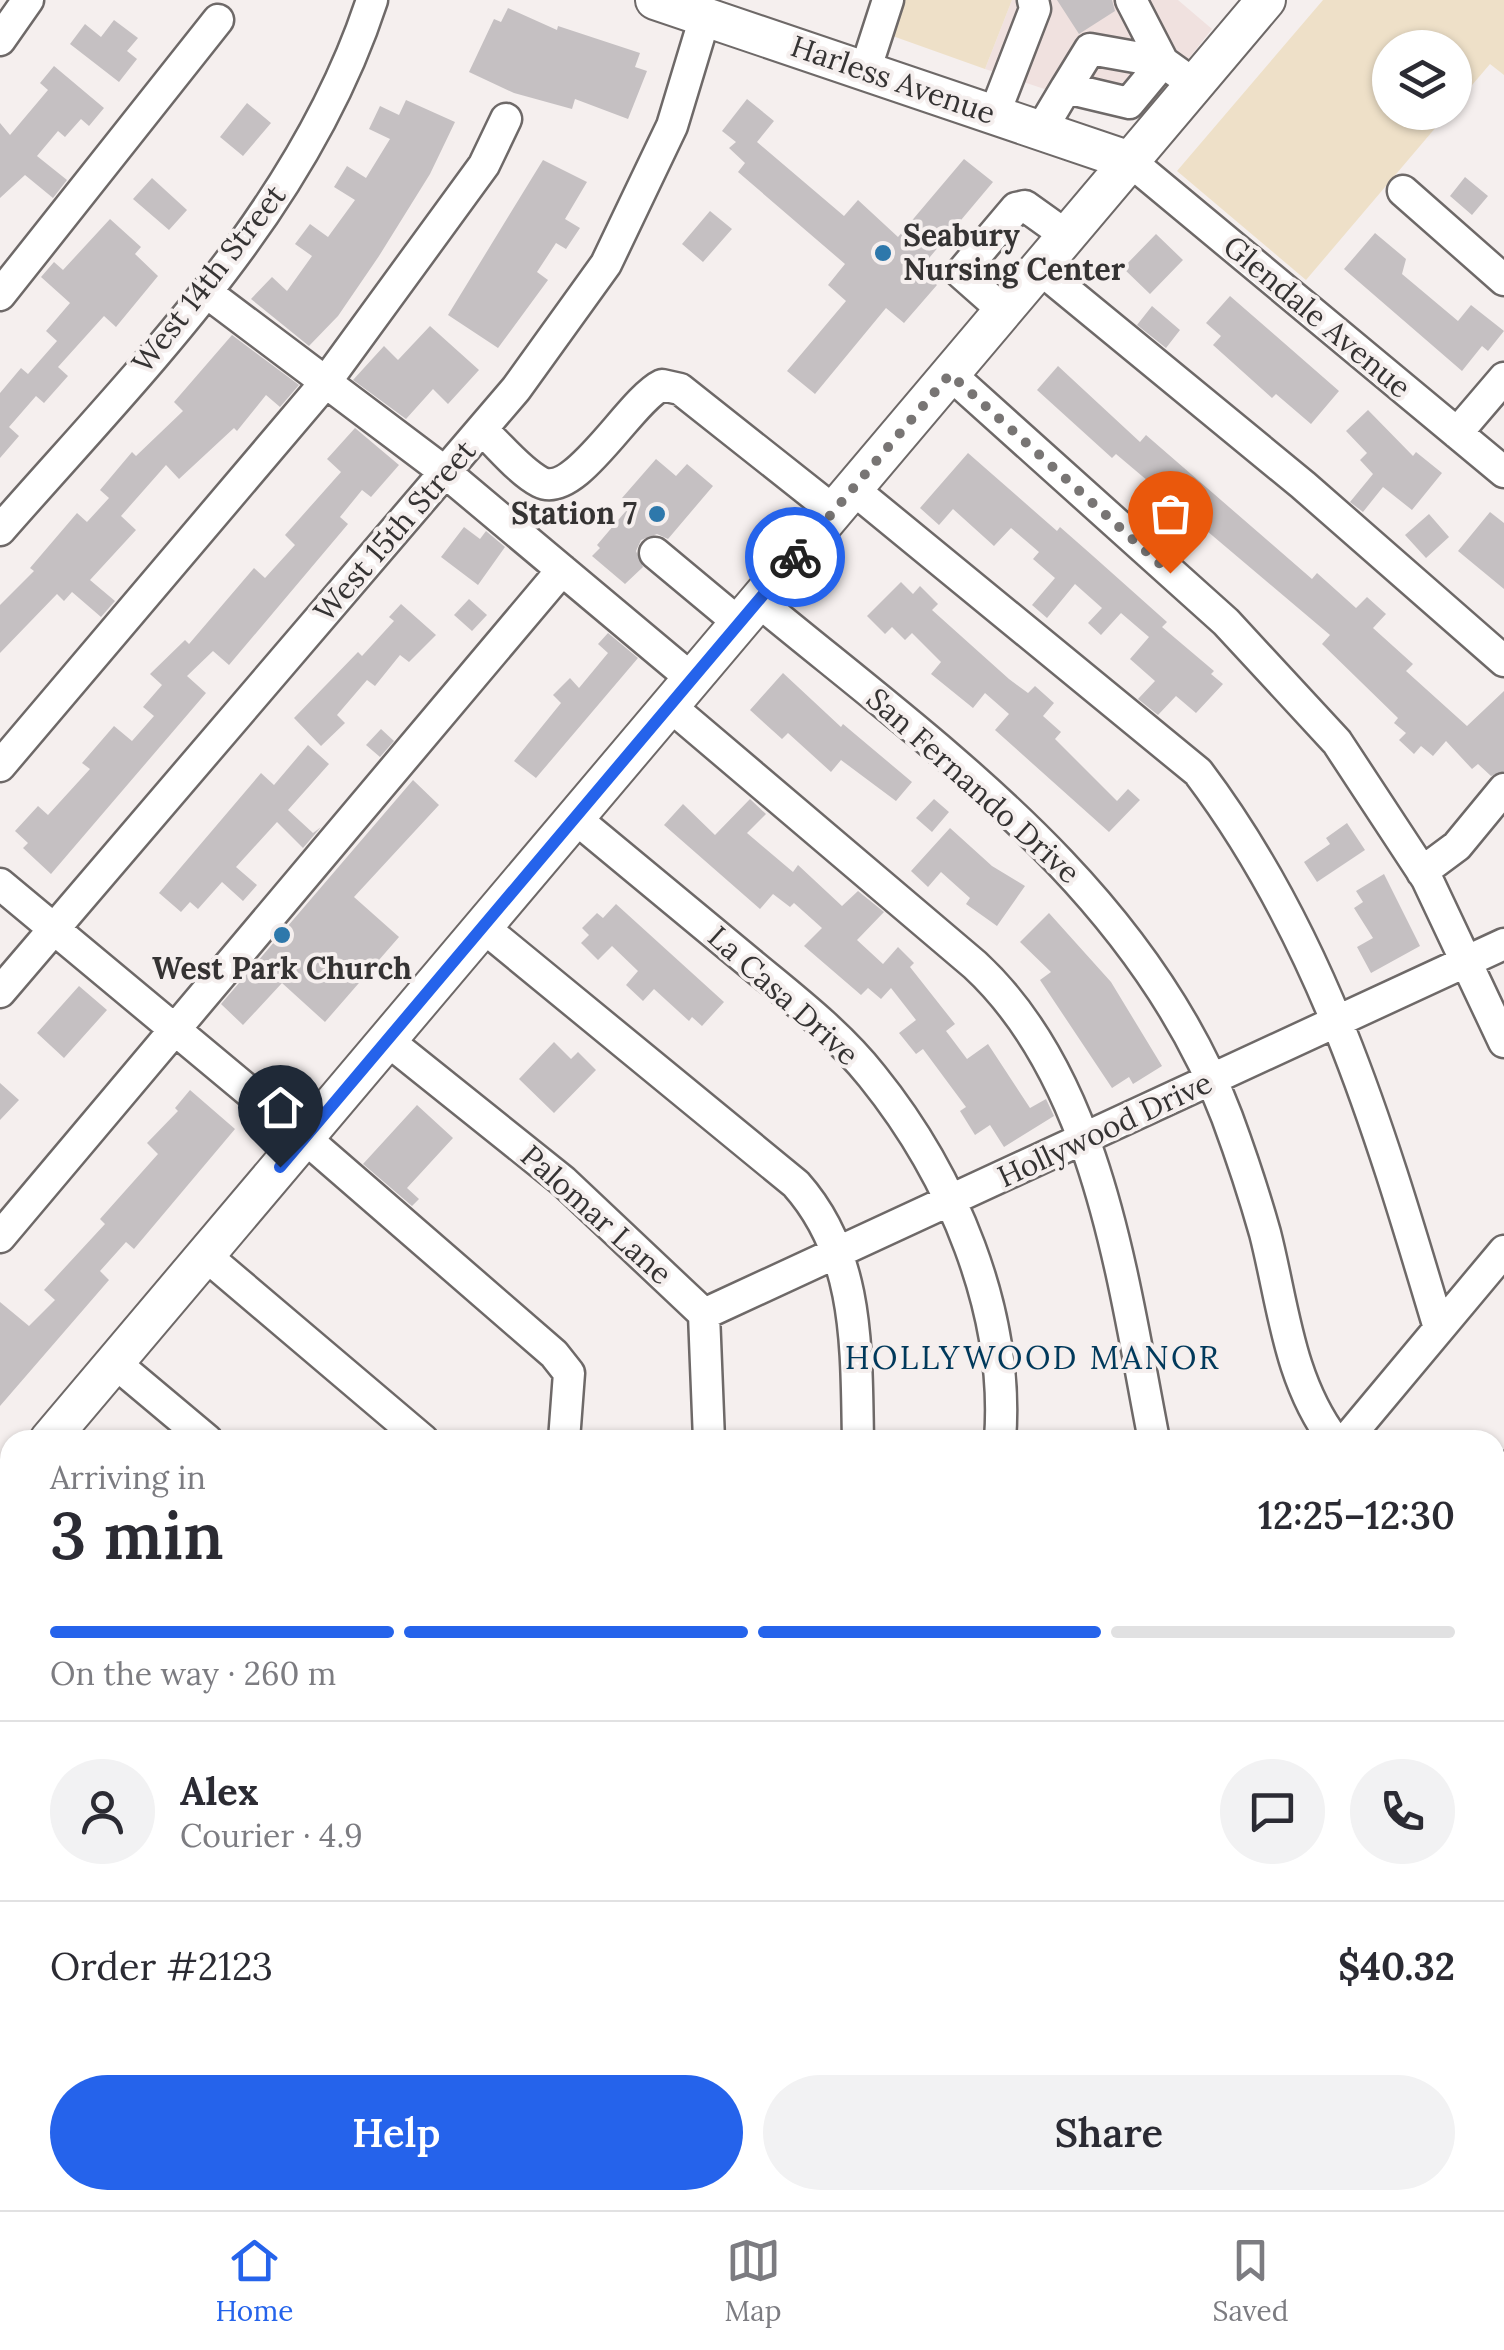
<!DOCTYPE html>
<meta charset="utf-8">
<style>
body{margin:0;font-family:Lora,serif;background:#f2f2f3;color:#2b2b33;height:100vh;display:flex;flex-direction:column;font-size:38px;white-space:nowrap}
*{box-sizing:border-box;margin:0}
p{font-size:32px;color:#7c7c81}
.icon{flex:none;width:55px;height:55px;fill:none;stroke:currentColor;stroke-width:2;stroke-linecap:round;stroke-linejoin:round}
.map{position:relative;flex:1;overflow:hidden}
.side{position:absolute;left:0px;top:1430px;width:1505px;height:780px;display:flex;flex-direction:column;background:#fff;border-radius:30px 30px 0 0;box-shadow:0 2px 8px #0004}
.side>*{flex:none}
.controls{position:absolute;left:1372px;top:30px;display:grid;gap:20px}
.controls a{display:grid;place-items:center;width:100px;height:100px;border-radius:50%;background:#fff;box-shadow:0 2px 8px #0004;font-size:50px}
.pin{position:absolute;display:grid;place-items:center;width:85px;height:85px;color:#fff;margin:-102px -42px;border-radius:50% 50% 50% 0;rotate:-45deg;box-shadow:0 0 10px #0007}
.pin .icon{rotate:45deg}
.courier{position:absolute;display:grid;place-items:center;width:100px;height:100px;margin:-50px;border:8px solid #2563eb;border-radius:50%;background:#fff;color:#222;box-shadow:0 2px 12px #0007}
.head em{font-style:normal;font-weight:600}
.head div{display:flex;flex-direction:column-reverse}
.head{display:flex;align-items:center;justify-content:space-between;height:170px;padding:0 50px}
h1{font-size:65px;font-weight:600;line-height:75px}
.bar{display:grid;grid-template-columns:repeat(4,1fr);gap:15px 10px;align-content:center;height:120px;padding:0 50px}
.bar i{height:12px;border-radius:8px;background:#e1e1e2}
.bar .current{background:#2563eb}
.bar p{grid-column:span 4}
.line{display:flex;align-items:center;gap:25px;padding:0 50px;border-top:2px solid #e1e1e2}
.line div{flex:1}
.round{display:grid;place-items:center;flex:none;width:105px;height:105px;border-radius:52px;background:#f2f2f3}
.action{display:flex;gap:20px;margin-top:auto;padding:20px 50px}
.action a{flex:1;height:115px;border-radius:60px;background:#2563eb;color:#fff;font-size:40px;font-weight:600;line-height:115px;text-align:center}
.action a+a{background:#f2f2f3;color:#2b2b33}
.menu{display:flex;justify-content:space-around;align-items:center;height:140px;border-top:2px solid #e1e1e2;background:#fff;font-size:28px;color:#7c7c81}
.menu a{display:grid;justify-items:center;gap:5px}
.menu .current{color:#2563eb}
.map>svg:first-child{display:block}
</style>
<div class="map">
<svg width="1504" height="2210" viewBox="0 0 1504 2210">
<rect width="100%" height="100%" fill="#f5efee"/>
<path fill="#f0e1df" d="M 1012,0 L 1178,0 L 1212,29 L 1149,109 L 1136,116 L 1122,115 L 985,69 Z"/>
<path fill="#eee0c8" d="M 898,0 L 1012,0 L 985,69 L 887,34 Z
M 1323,0 L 1504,0 L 1504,75 L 1490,64 L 1455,105 L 1455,48 L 1390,48 L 1390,112 L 1448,113 L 1306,280 L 1177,171 Z"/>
<path fill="#c5c0c2" d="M 1057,0 L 1112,0 L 1115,11 L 1079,34 Z
M 508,8 L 557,30 L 558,26 L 640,53 L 635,67 L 647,71 L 628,119 L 575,99 L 572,109 L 514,93 L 469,72 L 494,19 L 501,22 Z
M 114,20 L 138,38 L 127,51 L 137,59 L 119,82 L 70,44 L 85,24 L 101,37 Z
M 54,66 L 104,108 L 89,126 L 81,119 L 65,137 L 58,131 L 37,156 L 67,180 L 53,198 L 25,175 L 0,198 L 0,123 L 10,135 L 48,90 L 40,83 Z
M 747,99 L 774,121 L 757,142 L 844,216 L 858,200 L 898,237 L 964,159 L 993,182 L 919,270 L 937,285 L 904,323 L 886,308 L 815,394 L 787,371 L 846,301 L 828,285 L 845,264 L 738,172 L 745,163 L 729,148 L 736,142 L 722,131 Z
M 406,100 L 455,122 L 430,174 L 379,256 L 338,316 L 309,346 L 251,299 L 272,277 L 287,291 L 312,256 L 295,244 L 310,224 L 328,237 L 355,200 L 334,187 L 347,166 L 366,178 L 390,139 L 369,129 L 380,106 L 399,115 Z
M 247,103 L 271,123 L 243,156 L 220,137 Z
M 543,160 L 587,182 L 565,219 L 580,228 L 566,249 L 556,243 L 537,272 L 548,280 L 498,348 L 448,315 Z
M 1465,177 L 1488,196 L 1472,215 L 1450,196 Z
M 152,178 L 187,210 L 169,230 L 133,199 Z
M 710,211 L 732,229 L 703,262 L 682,244 Z
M 110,219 L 141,247 L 135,254 L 158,276 L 116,327 L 104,316 L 58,367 L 68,376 L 44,403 L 36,396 L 9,427 L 19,436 L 0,458 L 0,393 L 21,368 L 28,374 L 57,341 L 46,331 L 70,303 L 41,277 L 54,262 L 63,270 Z
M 1375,233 L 1406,259 L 1402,274 L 1458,321 L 1471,305 L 1504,331 L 1488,351 L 1482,346 L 1462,371 L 1344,269 Z
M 1156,234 L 1183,260 L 1150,294 L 1123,268 Z
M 1230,296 L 1339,391 L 1311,424 L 1276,394 L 1272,398 L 1213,345 L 1221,336 L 1206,323 Z
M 1152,306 L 1180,330 L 1166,348 L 1137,325 Z
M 430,326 L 479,370 L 448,404 L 433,389 L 406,419 L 353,380 L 384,346 L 398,360 Z
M 232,335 L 299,385 L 280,407 L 266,395 L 237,431 L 234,428 L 179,479 L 166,465 L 121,516 L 136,530 L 90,580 L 115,601 L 101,617 L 72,592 L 64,601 L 57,594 L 0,653 L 0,605 L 34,571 L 30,568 L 77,513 L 87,522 L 109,498 L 100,490 L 132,452 L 136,456 L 183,411 L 174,402 Z
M 1058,366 L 1140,442 L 1146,435 L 1312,579 L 1317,573 L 1356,608 L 1367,597 L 1386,614 L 1373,628 L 1413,664 L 1406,671 L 1467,726 L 1504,691 L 1504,771 L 1491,776 L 1478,764 L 1472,769 L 1446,741 L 1433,756 L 1421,746 L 1414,754 L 1399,740 L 1406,733 L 1394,723 L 1398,718 L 1322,644 L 1330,635 L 1116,454 L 1112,458 L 1037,390 Z
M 1368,410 L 1413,456 L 1416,452 L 1442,473 L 1412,510 L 1383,487 L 1363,512 L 1350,502 L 1373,474 L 1360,460 L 1367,453 L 1346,431 Z
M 355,428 L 399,465 L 371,497 L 362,490 L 340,517 L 348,524 L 229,665 L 213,651 L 187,676 L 206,693 L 51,874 L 23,848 L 28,843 L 15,831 L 38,806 L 48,815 L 90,769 L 82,763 L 114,726 L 132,741 L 154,716 L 143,707 L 162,685 L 150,674 L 185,640 L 189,644 L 254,568 L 265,578 L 295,545 L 285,535 L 341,472 L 327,459 Z
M 968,453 L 1057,531 L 1060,527 L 1093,556 L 1167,622 L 1162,627 L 1214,671 L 1211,674 L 1223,684 L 1196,713 L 1176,696 L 1158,715 L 1138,699 L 1155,681 L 1130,659 L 1149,637 L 1121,613 L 1101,635 L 1088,623 L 1102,608 L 1075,584 L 1047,618 L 1032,605 L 1055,578 L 1033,559 L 1039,552 L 1011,528 L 994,546 L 953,509 L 939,525 L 920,508 Z
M 656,459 L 676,476 L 687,464 L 713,486 L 668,539 L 657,534 L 641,540 L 636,551 L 643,567 L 625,584 L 592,556 L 600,548 L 597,545 L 631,505 L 622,498 Z
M 1490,512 L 1504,523 L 1504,589 L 1458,551 Z
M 1429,514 L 1449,537 L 1426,558 L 1405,535 Z
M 464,527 L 480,539 L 486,531 L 505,547 L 478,585 L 441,557 Z
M 901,582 L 913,594 L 920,586 L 938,604 L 932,610 L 1009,679 L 1028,693 L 1035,686 L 1054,703 L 1043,716 L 1061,732 L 1055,739 L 1117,801 L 1128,789 L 1140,800 L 1109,832 L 995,730 L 1009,714 L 985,693 L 973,708 L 931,674 L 941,662 L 912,633 L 905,640 L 892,627 L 885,634 L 867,616 Z
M 469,599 L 487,615 L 472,631 L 454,615 Z
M 401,604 L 436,635 L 409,662 L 400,655 L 375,686 L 367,680 L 337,715 L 345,723 L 321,746 L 294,718 L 358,652 L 362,656 L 394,621 L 389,617 Z
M 608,633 L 638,658 L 536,778 L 514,761 L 561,703 L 553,695 L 570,678 L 579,688 L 608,653 L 598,644 Z
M 783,673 L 841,727 L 843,724 L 912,782 L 896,801 L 841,760 L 831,772 L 788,733 L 782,739 L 750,710 Z
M 381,729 L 394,741 L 380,757 L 366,745 Z
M 308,745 L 329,764 L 288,810 L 313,833 L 321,827 L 303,848 L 277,822 L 236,867 L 257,885 L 243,901 L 222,882 L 198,909 L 190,902 L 181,912 L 159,893 L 261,773 L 274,785 Z
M 413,780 L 439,805 L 354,897 L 399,937 L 325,1022 L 282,983 L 243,1025 L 221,1004 Z
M 750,799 L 766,814 L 747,833 L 793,872 L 798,865 L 842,906 L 858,891 L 884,912 L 857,940 L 883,964 L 898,947 L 914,963 L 910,967 L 955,1024 L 946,1031 L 967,1059 L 988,1044 L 1030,1108 L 1046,1099 L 1054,1116 L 1004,1147 L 990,1125 L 975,1135 L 960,1111 L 966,1107 L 923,1049 L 916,1054 L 899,1033 L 916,1020 L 891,988 L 881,999 L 868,988 L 861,995 L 804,946 L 822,928 L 794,903 L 790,907 L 773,894 L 760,909 L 664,825 L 683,804 L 715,835 Z
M 934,799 L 949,812 L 932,832 L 916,818 Z
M 1347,823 L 1365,850 L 1317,882 L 1304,862 L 1330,844 L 1326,838 Z
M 950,828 L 992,866 L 1025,886 L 997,926 L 966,904 L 970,898 L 941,872 L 928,887 L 911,871 Z
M 1384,874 L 1420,946 L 1371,973 L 1357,947 L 1373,938 L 1354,908 L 1363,902 L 1356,891 Z
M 616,904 L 724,1002 L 702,1026 L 692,1017 L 689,1021 L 654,989 L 643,1001 L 626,985 L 638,971 L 612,946 L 598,960 L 581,943 L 589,935 L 582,928 L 597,913 L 603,918 Z
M 1049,913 L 1111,982 L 1162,1066 L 1133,1084 L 1129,1077 L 1112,1088 L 1040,980 L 1051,972 L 1020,942 Z
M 79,986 L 107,1010 L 64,1058 L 37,1033 Z
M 554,1042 L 571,1059 L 578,1052 L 596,1070 L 554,1113 L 519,1079 Z
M 0,1083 L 19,1100 L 0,1120 Z
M 190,1090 L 235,1129 L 134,1249 L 126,1242 L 100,1271 L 109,1280 L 0,1406 L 0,1302 L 29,1326 L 55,1300 L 44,1290 L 105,1224 L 100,1219 L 158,1154 L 147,1143 L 178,1111 L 175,1108 Z
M 417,1105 L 453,1138 L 407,1188 L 419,1199 L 412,1206 L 363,1164 Z"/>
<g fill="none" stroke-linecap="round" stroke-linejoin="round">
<g stroke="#6e6968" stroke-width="35">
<path id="minor" d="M 1131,0 L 1163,62
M 0,40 L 28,0
M 865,71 L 888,0
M 1066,88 L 1090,49 L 1163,62
M 994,115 L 1035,9 L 1033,0
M 1041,130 L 1066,88 L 1129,103 L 1163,62 L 1195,85
M 1130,161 L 1504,472
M 1403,191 L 1504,280
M 1039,268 L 1303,485 L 1504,661
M 206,292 L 445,472 L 692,679
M 0,295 L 218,20
M 1004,311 L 961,273 L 1016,208 L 1025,206 L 1067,236
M 950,374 L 1226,622 L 1337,742 L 1427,879 L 1504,1042
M 482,430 C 499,445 519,471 540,482 C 576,500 629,401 662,385 L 680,389 L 834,511
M 1457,433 L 1504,378
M 853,489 L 1198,772 C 1324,939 1380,1131 1439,1328
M 0,530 C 142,368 304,209 372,0
M 655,553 L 739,623
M 758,601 C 938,750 1141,890 1227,1117 C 1241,1155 1254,1194 1265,1233 C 1283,1303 1288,1379 1334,1440
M 670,706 L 975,965 C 1099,1080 1123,1282 1154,1440
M 0,766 L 325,383 L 484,165 L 506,119
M 575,818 C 633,866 692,915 750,963 C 792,998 838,1033 872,1076 C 952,1175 1010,1311 1000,1440
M 1422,872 L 1457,846 L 1504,789
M 0,884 L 305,1138 L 554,1354 L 569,1373 L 564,1440
M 483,927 L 796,1184 C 860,1256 856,1348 858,1440
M 0,992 L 516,389 L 606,264 L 672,126 L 705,17
M 387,1040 L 563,1181 L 704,1314 L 709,1440
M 0,1237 L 562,570
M 205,1255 L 423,1440
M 704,1314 L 1504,944
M 114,1362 L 207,1440
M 1346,1440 L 1504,1251
M 1495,1477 L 1504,1467
M 1495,1592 L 1504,1599
M 0,1655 L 10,1664
M 1495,1705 L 1504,1695
M 1495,1934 L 1504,1924
M 1495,1971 L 1504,1981
M 0,2181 L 10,2189
M 1495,2186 L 1504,2210
M 24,2200 L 36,2210
M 657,2200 L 669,2210
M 877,2200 L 888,2210
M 1320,2200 L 1329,2210
M 85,2210 L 93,2200
M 281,2210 L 290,2200
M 479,2210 L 490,2200
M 1069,2210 L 1077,2200
M 1262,2210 L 1270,2200"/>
</g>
<g stroke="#6e6968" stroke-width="42">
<path id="major" d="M 655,0 L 1130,161
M 49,1440 L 1266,0
M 0,1498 L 10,1486"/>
</g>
<use href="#minor" stroke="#fff" stroke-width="30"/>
<use href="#major" stroke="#fff" stroke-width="38"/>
</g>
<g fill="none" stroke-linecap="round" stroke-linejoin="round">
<path stroke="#787574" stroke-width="10" stroke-dasharray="0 18" d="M 795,557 L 950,374 L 1170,573"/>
<path stroke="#2563eb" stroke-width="12" d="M 280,1167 L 795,557"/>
</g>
<g fill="#2e78ab" stroke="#f5efee" stroke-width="4">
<circle cx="883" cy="253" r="10"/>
<circle cx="657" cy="514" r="10"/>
<circle cx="282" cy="935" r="10"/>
</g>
<g text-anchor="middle" stroke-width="8" stroke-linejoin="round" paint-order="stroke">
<g font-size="30" fill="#353333" stroke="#f5efee">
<text transform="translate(893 80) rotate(19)" y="10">Harless Avenue</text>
<text transform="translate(209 279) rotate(-52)" y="10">West 14th Street</text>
<text transform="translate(1317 317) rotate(40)" y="10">Glendale Avenue</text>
<text transform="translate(395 531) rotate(-49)" y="10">West 15th Street</text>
<text transform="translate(973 786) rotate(42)" y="10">San Fernando Drive</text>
<text transform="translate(783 996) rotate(42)" y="10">La Casa Drive</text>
<text transform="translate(1105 1130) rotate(-25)" y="10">Hollywood Drive</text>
<text transform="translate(596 1215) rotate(42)" y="10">Palomar Lane</text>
</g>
<g font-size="30" font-weight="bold" fill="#353333" stroke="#f5efee" text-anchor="start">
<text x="903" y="246">Seabury<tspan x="903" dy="34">Nursing Center</tspan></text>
<text x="637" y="524" text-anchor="end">Station 7</text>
<text x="282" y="979" text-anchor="middle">West Park Church</text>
</g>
<g font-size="32" letter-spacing="2.5" fill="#00395b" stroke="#f5efee">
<text x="1033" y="1369">HOLLYWOOD MANOR</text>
</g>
</g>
</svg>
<div class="controls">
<a><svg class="icon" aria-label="layers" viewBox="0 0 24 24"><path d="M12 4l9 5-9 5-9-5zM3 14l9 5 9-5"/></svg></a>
</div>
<div class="pin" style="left:1170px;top:573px;background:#ea580c"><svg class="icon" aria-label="bag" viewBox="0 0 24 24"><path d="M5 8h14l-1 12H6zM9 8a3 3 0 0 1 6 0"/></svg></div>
<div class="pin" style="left:280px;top:1167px;background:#1f2937"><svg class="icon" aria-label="home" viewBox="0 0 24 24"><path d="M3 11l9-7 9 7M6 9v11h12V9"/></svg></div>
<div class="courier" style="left:795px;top:557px"><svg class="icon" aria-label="bike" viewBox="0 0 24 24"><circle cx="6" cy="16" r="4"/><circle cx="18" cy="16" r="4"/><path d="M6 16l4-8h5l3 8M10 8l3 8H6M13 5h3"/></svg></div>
<section class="side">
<div class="head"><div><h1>3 min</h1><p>Arriving in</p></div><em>12:25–12:30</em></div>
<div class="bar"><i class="current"></i><i class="current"></i><i class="current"></i><i></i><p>On the way · 260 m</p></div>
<div class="line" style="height:180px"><a class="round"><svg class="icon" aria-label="person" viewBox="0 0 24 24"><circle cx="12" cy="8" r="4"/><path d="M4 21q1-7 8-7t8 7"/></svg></a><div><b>Alex</b><p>Courier · 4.9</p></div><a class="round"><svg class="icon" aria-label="chat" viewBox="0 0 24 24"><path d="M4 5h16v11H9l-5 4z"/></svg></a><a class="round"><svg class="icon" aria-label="phone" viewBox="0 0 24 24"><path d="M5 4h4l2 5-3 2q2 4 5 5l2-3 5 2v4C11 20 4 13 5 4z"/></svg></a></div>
<div class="line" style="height:130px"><div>Order #2123</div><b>$40.32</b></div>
<div class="action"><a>Help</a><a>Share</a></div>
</section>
</div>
<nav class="menu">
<a class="current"><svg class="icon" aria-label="home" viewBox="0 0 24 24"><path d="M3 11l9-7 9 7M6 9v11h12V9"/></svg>Home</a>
<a><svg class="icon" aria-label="map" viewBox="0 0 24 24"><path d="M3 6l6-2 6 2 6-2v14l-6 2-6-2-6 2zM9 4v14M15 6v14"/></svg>Map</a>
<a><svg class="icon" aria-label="saved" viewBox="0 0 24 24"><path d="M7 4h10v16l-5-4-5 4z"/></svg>Saved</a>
</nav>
